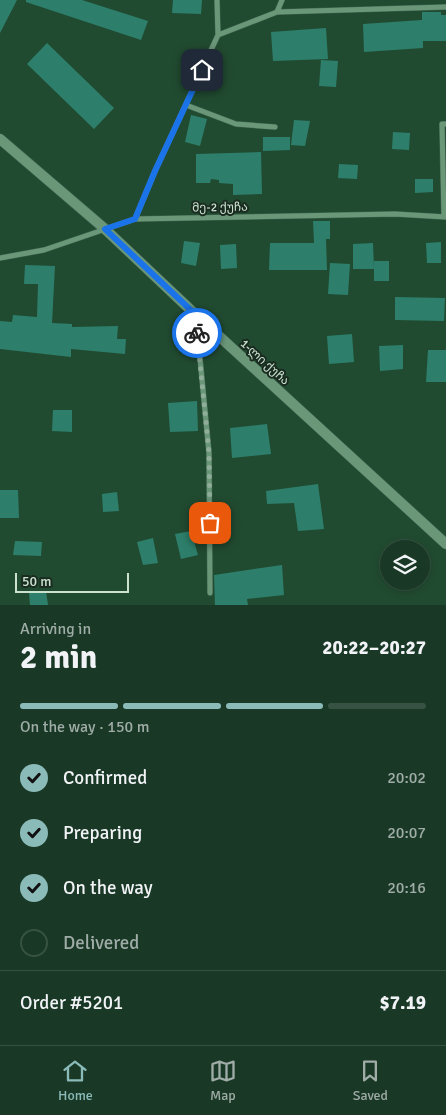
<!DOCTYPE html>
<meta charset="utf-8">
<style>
body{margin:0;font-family:Signika,"Noto Sans Georgian",sans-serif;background:#223f2d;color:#f1f3f6;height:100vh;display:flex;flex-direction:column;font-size:19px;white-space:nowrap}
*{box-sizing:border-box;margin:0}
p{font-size:16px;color:#9faca7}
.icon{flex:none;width:28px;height:28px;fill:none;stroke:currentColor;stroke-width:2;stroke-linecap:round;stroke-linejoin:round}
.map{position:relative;height:605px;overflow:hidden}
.sheet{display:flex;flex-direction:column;background:#193825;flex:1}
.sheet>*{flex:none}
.fabs{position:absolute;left:380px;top:540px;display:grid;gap:10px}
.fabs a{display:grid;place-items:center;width:50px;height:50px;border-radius:50%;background:#193825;box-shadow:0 2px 8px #0003,0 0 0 1px #375242;font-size:25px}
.scale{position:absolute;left:15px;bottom:12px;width:114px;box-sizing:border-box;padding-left:5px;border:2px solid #cbe2d1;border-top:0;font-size:14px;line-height:18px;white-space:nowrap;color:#cbe2d1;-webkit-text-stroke:4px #1a2c20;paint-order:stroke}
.pin{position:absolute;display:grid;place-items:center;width:42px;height:42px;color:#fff;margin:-21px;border-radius:10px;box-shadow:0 2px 8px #0006}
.courier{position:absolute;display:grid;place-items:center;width:50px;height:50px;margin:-25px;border:4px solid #1a73e8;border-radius:50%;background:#fff;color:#222;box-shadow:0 1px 6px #0007}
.overview em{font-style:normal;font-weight:800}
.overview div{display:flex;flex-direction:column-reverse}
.overview{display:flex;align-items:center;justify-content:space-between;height:85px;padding:0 20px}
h1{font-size:32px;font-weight:800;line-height:38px}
.bar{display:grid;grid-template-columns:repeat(4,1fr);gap:8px 5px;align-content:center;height:60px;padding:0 20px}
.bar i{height:6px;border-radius:4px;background:#375242}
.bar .active{background:#8bbbb9}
.bar p{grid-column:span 4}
.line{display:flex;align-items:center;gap:12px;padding:0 20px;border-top:1px solid #375242}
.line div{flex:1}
ol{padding:0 20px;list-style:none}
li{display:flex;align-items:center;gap:15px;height:55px}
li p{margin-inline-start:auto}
li .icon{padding:5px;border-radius:50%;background:#8bbbb9;color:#111;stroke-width:4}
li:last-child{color:#9faca7}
li i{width:28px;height:28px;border:2px solid #375242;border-radius:50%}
.dock{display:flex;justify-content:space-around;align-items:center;height:70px;border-top:1px solid #375242;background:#193825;font-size:14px;color:#9faca7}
.dock a{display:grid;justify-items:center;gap:2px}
.dock .active{color:#8bbbb9}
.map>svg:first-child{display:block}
</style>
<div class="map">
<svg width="446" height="605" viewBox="0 0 446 605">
<rect width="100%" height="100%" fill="#214b31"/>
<path fill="#2d7f6b" d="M 0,0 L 17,0 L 0,33 Z
M 26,0 L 82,0 L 148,21 L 141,40 L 26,2 Z
M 173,0 L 202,0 L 201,14 L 172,13 Z
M 422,12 L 441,12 L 441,15 L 446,15 L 446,41 L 423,41 L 423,48 L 364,52 L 363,24 L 422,20 Z
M 326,28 L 328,59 L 273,61 L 271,32 Z
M 47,43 L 114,108 L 94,129 L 27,64 Z
M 321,60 L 338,61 L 336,87 L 319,86 Z
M 191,115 L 207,119 L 200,146 L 185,142 Z
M 294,120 L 310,121 L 305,146 L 291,145 Z
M 393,132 L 410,133 L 409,150 L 392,149 Z
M 263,137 L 290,137 L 290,150 L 263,151 Z
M 261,152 L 262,194 L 233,195 L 233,184 L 219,183 L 219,180 L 211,179 L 210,183 L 196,183 L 196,154 Z
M 339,164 L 358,165 L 357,179 L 338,178 Z
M 415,179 L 433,179 L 433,192 L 415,193 Z
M 313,221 L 330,221 L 330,239 L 326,239 L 327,270 L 269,270 L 270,243 L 314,243 Z
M 184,241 L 200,243 L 196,266 L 181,263 Z
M 441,242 L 441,263 L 427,263 L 426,243 Z
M 373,243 L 374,269 L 353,269 L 353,244 Z
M 236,244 L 237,268 L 221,269 L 220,245 Z
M 374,261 L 389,261 L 389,281 L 374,281 Z
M 330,263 L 350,264 L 348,295 L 328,294 Z
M 25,265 L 55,266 L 52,323 L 72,324 L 72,327 L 118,326 L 117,339 L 126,339 L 125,354 L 71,349 L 71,357 L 0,349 L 0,321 L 12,322 L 13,315 L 37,317 L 38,284 L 24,284 Z
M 395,297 L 445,298 L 444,321 L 395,320 Z
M 352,334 L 354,362 L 329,364 L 327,336 Z
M 403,345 L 403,369 L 380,371 L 379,346 Z
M 428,350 L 446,350 L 446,382 L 426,382 Z
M 197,401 L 198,431 L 170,432 L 168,403 Z
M 53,410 L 72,410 L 72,432 L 52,431 Z
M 267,424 L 271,454 L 232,458 L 230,428 Z
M 318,484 L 324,529 L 298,531 L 294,503 L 267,504 L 266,491 Z
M 0,490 L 18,490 L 19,518 L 0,518 Z
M 117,492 L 119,511 L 103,512 L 102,494 Z
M 191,531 L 198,555 L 181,559 L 175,534 Z
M 153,538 L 158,563 L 143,565 L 137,542 Z
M 15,541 L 42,542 L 41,556 L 13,555 Z
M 282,565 L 284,595 L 247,599 L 248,605 L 215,605 L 214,575 Z
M 46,591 L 48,605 L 30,605 L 29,593 Z"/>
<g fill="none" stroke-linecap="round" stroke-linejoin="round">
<g stroke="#3f6550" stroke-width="6">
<path id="street" d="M 217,0 L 218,35
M 277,12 L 282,0
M 186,105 L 236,124 L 275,127
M 444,217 L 442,124 L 446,124
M 135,219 L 155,171 L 218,35 L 277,12 L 446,7
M 0,258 L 44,250 L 135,219 L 395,214 L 446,217
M 196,316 L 209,453 L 210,593"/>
</g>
<g stroke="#3f6550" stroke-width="11">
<path id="secondary" d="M 0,139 L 105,229 L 196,315 L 446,544"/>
</g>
<use href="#street" stroke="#6b9779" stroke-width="5"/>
<use href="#secondary" stroke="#6b9779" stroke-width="10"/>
</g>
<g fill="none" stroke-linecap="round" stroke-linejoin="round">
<path stroke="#90ad99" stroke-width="5" stroke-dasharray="0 9" d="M 197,333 L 209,452 L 210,523"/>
<path stroke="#1a73e8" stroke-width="6" d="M 197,333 L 196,315 L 105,229 L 135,219 L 155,171 L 202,70"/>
</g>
<g text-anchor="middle" stroke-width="4" stroke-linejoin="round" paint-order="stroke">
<g font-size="12" fill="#cbe2d1" stroke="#1a2c20">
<text transform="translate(220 207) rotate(-1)" y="4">მე-2 ქუჩა</text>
<text transform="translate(265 362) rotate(42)" y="4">1-ლი ქუჩა</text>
</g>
</g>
</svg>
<div class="fabs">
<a><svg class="icon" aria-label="layers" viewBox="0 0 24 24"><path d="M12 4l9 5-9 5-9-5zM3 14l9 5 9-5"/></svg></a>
</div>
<div class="scale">50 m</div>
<div class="pin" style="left:210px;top:523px;background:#ea580c"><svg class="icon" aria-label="bag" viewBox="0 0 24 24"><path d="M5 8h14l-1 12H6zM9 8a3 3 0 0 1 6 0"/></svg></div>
<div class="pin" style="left:202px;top:70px;background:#1f2937"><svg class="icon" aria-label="home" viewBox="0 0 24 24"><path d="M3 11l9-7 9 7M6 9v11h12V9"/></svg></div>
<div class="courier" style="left:197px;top:333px"><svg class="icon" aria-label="bike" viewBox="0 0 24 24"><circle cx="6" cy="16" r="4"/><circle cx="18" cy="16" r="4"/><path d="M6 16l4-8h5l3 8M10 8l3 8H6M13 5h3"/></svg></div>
</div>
<section class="sheet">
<div class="overview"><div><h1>2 min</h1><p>Arriving in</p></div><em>20:22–20:27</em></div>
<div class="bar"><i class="active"></i><i class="active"></i><i class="active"></i><i></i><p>On the way · 150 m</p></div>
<ol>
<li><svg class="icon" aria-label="check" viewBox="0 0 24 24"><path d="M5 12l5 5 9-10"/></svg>Confirmed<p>20:02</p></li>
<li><svg class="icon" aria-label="check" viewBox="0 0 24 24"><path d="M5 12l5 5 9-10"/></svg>Preparing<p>20:07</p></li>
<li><svg class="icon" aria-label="check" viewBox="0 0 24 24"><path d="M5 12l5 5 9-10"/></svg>On the way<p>20:16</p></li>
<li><i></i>Delivered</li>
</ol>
<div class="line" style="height:65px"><div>Order #5201</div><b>$7.19</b></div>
</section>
<nav class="dock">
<a class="active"><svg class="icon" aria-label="home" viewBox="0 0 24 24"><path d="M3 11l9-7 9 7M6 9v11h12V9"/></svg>Home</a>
<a><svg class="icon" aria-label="map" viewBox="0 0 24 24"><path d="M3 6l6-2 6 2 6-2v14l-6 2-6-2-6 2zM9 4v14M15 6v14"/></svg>Map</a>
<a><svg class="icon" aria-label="saved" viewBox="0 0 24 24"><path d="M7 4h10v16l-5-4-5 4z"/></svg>Saved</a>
</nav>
